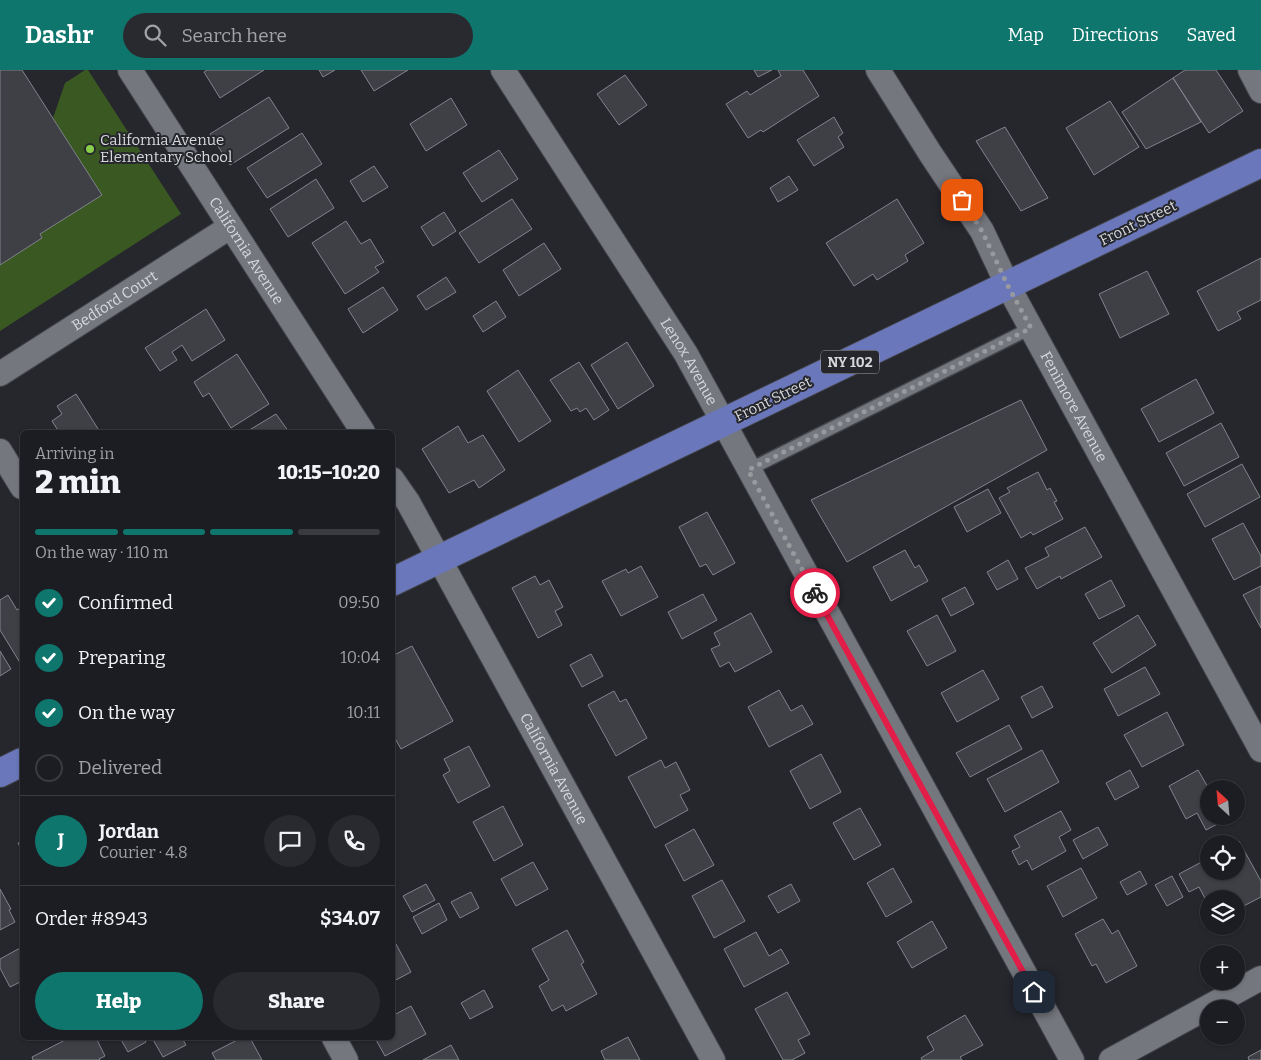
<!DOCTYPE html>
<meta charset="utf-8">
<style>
body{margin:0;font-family:Bitter,serif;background:#292a2f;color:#f1f3f6;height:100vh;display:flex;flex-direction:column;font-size:19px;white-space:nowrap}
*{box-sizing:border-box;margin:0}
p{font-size:16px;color:#a0a2a5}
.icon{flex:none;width:28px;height:28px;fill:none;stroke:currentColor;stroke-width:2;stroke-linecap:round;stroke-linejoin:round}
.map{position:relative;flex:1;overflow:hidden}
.sheet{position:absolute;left:20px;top:360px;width:375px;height:610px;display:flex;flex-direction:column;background:#1c1d22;border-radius:8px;box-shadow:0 1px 4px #0004,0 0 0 1px #3a3b40}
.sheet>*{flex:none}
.needle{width:32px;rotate:334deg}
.fabs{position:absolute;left:1200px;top:710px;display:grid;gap:10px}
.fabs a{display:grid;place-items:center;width:45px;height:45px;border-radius:50%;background:#1c1d22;box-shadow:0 1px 4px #0004,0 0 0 1px #3a3b40;font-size:25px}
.pin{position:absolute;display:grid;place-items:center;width:42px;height:42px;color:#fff;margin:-21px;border-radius:10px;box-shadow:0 2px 8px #0006}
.courier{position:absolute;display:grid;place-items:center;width:50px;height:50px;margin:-25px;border:4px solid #e11d48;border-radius:50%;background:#fff;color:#222;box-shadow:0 1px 6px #0007}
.overview em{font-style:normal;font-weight:800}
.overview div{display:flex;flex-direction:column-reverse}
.overview{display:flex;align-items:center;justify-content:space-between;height:85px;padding:0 15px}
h1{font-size:32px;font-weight:800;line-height:38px}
.bar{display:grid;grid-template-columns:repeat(4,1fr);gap:8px 5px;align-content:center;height:60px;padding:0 15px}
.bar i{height:6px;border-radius:4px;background:#3a3b40}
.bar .current{background:#0f766e}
.bar p{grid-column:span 4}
.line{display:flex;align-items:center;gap:12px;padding:0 15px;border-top:1px solid #3a3b40}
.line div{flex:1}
.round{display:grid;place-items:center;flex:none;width:52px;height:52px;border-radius:26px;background:#292a2f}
ol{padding:0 15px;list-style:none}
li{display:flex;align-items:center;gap:15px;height:55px}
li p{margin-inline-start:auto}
li .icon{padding:5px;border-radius:50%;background:#0f766e;color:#fff;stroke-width:4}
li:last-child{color:#a0a2a5}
li i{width:28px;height:28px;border:2px solid #3a3b40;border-radius:50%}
.primary-button{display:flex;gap:10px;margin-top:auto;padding:10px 15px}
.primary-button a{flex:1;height:58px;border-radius:30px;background:#0f766e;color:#fff;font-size:20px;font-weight:800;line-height:58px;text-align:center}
.primary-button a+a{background:#292a2f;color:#f1f3f6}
header{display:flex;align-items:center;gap:30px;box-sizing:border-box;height:70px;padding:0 25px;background:#0f766e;color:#fff}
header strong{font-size:24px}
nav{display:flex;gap:28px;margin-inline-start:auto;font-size:18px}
.search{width:350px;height:45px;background:#292a2f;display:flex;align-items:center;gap:12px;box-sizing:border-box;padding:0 18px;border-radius:28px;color:#a0a2a5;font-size:19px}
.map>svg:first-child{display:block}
</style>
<header>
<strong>Dashr</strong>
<div class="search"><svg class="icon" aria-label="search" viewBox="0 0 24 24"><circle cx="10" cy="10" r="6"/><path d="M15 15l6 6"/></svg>Search here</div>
<nav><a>Map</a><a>Directions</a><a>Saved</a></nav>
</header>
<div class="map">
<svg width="1261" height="990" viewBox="0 0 1261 990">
<rect width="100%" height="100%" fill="#26272d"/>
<path fill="#3a5821" d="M 85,0 L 88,0 L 181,144 L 0,261 L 0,195 L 42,168 L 40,164 L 102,125 L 53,48 L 65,13 Z"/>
<path fill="#3e4046" stroke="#82848b" d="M 0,0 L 22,0 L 102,125 L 40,164 L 42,168 L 0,195 Z
M 207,0 L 264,0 L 220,28 L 204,2 Z
M 319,0 L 335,0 L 323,7 Z
M 361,0 L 408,0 L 374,21 Z
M 754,0 L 772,0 L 758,7 Z
M 778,0 L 803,0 L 819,26 L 763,62 L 761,60 L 748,68 L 726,34 L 747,21 L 750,25 L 781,6 Z
M 1185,0 L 1216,0 L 1243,41 L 1209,63 L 1173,8 Z
M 625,5 L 647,35 L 619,55 L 597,24 Z
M 1173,8 L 1201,52 L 1146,79 L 1122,42 Z
M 269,27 L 289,58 L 230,95 L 210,64 Z
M 451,28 L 467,55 L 426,81 L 410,54 Z
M 1110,31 L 1139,77 L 1094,105 L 1066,58 Z
M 834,47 L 843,63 L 838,67 L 844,77 L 814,96 L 797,70 Z
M 1005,57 L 1048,128 L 1021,141 L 976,71 Z
M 302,63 L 322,94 L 267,128 L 247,98 Z
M 499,80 L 518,109 L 482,132 L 463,103 Z
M 374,96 L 388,117 L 363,132 L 350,111 Z
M 789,106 L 798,120 L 778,132 L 770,118 Z
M 316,109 L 334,138 L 288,167 L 270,139 Z
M 512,129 L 532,159 L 479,193 L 459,163 Z
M 897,129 L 924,173 L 905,185 L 908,191 L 877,210 L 873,204 L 854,216 L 826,173 Z
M 444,142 L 456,161 L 433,176 L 421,157 Z
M 346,151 L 361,174 L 370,169 L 384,192 L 375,197 L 379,202 L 345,224 L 312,173 Z
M 544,173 L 561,199 L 519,226 L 503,200 Z
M 1261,188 L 1261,230 L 1237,242 L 1241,249 L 1218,261 L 1197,221 Z
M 1147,201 L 1169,244 L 1120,268 L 1099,224 Z
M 446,207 L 456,222 L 426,240 L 417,226 Z
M 383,217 L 398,240 L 363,263 L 348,239 Z
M 496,231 L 506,247 L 483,262 L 473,246 Z
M 206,239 L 225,270 L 192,291 L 182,275 L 172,282 L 177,290 L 160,301 L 145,278 Z
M 627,272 L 654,316 L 618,339 L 591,295 Z
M 237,284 L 269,334 L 231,358 L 209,323 L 203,327 L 194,312 Z
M 579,292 L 609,340 L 594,350 L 586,338 L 580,342 L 577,338 L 571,341 L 550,310 Z
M 518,300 L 551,351 L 519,372 L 487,321 Z
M 1196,309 L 1214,343 L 1159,372 L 1141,339 Z
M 76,324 L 100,362 L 59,362 L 52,351 L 62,344 L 57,336 Z
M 1021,330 L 1047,380 L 847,492 L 811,430 Z
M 276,344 L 289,362 L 246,362 Z
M 1221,353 L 1239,387 L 1184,416 L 1166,383 Z
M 458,356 L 468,373 L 483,365 L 505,400 L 479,418 L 474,410 L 449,423 L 422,379 Z
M 1242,394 L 1260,427 L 1205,457 L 1187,424 Z
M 1038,402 L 1047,420 L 1050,418 L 1057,431 L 1054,432 L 1063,449 L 1033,465 L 1031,462 L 1021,468 L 999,428 L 1010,422 L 1007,418 Z
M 988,419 L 1001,443 L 967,462 L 954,437 Z
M 707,442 L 735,493 L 713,505 L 706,494 L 700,497 L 679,457 Z
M 1243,453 L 1261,486 L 1261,496 L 1234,510 L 1212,469 Z
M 1085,457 L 1102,487 L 1061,509 L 1060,506 L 1037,519 L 1025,498 L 1049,486 L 1045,478 Z
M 905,480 L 915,498 L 919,495 L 928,511 L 891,531 L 873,497 Z
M 1008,490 L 1018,509 L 997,520 L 987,502 Z
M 641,496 L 658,527 L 621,546 L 602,511 L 626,499 L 628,503 Z
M 535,506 L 540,515 L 549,510 L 563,537 L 555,541 L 562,555 L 538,568 L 512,518 Z
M 1111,510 L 1125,536 L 1099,549 L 1085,524 Z
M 1261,516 L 1261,558 L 1243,525 Z
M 965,517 L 974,534 L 951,546 L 942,529 Z
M 703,524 L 717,550 L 682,569 L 668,542 Z
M 8,525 L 17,540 L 22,537 L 22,596 L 0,560 L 0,530 Z
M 751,543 L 772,582 L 735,602 L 729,592 L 720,597 L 711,579 L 720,575 L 714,563 Z
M 937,545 L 956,581 L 927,596 L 907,561 Z
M 1138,545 L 1156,575 L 1112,603 L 1093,573 Z
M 412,576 L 453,651 L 401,679 L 392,663 L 392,586 Z
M 0,581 L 11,599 L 0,606 Z
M 591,584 L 603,606 L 582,617 L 570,595 Z
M 1145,597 L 1160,624 L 1118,646 L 1104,619 Z
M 983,600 L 999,629 L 957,652 L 941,623 Z
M 1042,616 L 1053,637 L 1032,648 L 1021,627 Z
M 779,620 L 791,641 L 802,635 L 813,654 L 769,677 L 748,637 Z
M 614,621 L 620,632 L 626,629 L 647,668 L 616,686 L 588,635 Z
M 1167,642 L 1184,675 L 1142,697 L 1124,665 Z
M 1009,655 L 1022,679 L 970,707 L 956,683 Z
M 469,676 L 490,716 L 458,733 L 443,705 L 450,701 L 444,689 Z
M 1042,680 L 1059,712 L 1005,742 L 987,709 Z
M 821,684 L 841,722 L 810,739 L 790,701 Z
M 661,690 L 665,698 L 676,692 L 690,720 L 680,725 L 688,740 L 655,758 L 628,707 Z
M 1130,700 L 1139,717 L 1115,730 L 1106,713 Z
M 1198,700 L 1209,719 L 1209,746 L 1223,746 L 1225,750 L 1206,760 L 1197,743 L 1186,749 L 1169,716 Z
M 503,736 L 523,775 L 494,791 L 473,752 Z
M 860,738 L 881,775 L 854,790 L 833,753 Z
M 1061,741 L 1071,760 L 1059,767 L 1066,781 L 1032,800 L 1027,790 L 1019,795 L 1012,781 L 1020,777 L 1014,766 Z
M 1098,757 L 1108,775 L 1083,789 L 1073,770 Z
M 694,759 L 714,795 L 684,811 L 665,775 Z
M 22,771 L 22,781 L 18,773 Z
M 1239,771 L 1261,811 L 1261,827 L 1236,840 L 1236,829 L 1209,829 L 1209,836 L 1199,817 L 1189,822 L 1179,804 L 1209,788 L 1209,801 L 1236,801 L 1236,774 L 1235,774 Z
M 533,792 L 548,819 L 516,836 L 501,809 Z
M 893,798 L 912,832 L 886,847 L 867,813 Z
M 1081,798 L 1097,828 L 1063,847 L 1047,816 Z
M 1140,801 L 1147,814 L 1127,825 L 1120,812 Z
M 1172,806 L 1183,827 L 1167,836 L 1155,815 Z
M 722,810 L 745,851 L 714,868 L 692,826 Z
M 426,814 L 435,830 L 412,842 L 403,826 Z
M 791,814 L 800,831 L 778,843 L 768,826 Z
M 0,819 L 11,839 L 9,840 L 15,852 L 0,860 Z
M 471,822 L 479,838 L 460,848 L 451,832 Z
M 439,833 L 447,850 L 422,864 L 413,847 Z
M 1103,849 L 1112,864 L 1118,860 L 1137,896 L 1106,913 L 1096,894 L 1092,896 L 1075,864 Z
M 932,851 L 947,878 L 912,898 L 897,872 Z
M 567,860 L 584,892 L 581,894 L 597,924 L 566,941 L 563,935 L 552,941 L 539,916 L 549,910 L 532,879 Z
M 756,862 L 769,886 L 781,879 L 789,893 L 744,917 L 724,879 Z
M 396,874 L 411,902 L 392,912 L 392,876 Z
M 22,877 L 22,911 L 10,917 L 0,898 L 0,889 Z
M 484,920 L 493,937 L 470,949 L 461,933 Z
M 787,922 L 810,964 L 798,970 L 805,983 L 792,990 L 783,990 L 755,939 Z
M 411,936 L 426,964 L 385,986 L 375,968 L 392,968 L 392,946 Z
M 965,945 L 983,975 L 960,987 L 962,990 L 922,990 L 921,988 L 934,980 L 927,967 Z
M 628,967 L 640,990 L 605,990 L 601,981 Z
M 69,968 L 88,968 L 89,969 L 96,968 L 105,986 L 99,989 L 100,990 L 33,990 L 32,987 Z
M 120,968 L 144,968 L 146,972 L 128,982 Z
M 152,968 L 182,968 L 186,975 L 163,987 Z
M 241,968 L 250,968 L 262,990 L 216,990 L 212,983 Z
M 451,975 L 459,990 L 423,990 Z
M 1261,980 L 1261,990 L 1249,990 L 1248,987 Z"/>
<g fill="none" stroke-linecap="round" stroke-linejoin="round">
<g stroke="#434448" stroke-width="15">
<path id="lane" d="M 748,400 L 1031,258"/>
</g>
<g stroke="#434448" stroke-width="26">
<g id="street">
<path id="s1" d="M 130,0 L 363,362"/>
<path id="s2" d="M 503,0 L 686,284 L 1072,990"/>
<path id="s3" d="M 878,0 L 930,83 L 982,161 L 1008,216 L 1261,680"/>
<path d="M 1250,0 L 1261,21"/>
<path id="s4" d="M 0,304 L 230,157"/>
<path d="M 0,381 L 22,417"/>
<path id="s5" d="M 392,409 L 408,432 L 713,990"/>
<path d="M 334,968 L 346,990"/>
<path d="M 1111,990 L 1261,908"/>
</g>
</g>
<g stroke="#434448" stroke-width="30">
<path id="primary" d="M 392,512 L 1261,93
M 0,703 L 22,692"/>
</g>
<use href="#lane" stroke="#75777e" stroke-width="12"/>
<use href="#street" stroke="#75777e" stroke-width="24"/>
<use href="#primary" stroke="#6a77bb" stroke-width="28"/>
</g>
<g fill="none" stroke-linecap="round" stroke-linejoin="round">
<path stroke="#989a9e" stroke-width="5" stroke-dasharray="0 9" d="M 815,523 L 748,400 L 1031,258 L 1008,216 L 982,161 L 962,130"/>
<path stroke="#e11d48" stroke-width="6" d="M 815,523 L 1034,922"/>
</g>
<circle fill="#88cf49" stroke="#26272d" stroke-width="2" cx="90" cy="79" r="5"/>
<g text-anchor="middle" stroke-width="4" stroke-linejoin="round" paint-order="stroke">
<rect fill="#26272d" stroke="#a1a3a7" stroke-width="1" x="821" y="280.5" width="58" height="23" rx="4"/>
<g font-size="14" font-weight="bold" fill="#d6d8db">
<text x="850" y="297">NY 102</text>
</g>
<g font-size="15" fill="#d6d8db" stroke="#26272d" text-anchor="start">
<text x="100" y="75">California Avenue<tspan x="100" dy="17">Elementary School</tspan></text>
</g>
<g font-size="15" fill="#d6d8db" stroke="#26272d">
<text transform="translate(1138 153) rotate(-26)" y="5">Front Street</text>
<text dy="5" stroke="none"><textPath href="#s1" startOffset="215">California Avenue</textPath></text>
<text dy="5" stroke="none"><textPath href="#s4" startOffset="136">Bedford Court</textPath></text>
<text dy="5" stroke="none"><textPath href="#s2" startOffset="346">Lenox Avenue</textPath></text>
<text transform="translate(773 329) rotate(-26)" y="5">Front Street</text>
<text dy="5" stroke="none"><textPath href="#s3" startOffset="390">Fenimore Avenue</textPath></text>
<text dy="5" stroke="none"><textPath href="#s5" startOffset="332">California Avenue</textPath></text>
</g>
</g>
</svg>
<div class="fabs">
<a><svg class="needle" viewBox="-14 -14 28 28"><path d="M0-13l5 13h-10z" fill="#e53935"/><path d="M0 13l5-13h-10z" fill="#a0a2a5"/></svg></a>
<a><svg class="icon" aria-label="locate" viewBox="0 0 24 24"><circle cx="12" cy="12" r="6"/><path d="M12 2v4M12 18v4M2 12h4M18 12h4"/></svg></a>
<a><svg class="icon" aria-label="layers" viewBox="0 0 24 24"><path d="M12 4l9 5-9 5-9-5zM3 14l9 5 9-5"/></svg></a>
<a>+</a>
<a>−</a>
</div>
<div class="pin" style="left:962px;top:130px;background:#ea580c"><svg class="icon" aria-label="bag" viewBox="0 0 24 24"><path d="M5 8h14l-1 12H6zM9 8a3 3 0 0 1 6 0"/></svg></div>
<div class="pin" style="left:1034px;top:922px;background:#1f2937"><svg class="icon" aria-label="home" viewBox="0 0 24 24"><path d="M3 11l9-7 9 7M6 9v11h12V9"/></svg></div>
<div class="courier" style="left:815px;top:523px"><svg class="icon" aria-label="bike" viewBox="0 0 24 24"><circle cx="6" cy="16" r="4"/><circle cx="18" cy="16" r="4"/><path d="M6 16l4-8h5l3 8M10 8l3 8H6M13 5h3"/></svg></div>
<section class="sheet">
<div class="overview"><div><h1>2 min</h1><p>Arriving in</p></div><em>10:15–10:20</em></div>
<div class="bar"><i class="current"></i><i class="current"></i><i class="current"></i><i></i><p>On the way · 110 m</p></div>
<ol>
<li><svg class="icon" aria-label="check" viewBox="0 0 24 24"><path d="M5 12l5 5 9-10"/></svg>Confirmed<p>09:50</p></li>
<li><svg class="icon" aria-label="check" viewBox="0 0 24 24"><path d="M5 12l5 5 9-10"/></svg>Preparing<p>10:04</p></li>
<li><svg class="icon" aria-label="check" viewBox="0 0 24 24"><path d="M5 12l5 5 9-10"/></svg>On the way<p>10:11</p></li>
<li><i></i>Delivered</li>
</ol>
<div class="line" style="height:90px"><b class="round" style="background:#0f766e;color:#fff">J</b><div><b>Jordan</b><p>Courier · 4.8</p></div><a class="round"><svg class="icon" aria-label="chat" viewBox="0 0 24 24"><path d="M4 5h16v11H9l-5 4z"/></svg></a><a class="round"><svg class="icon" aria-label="phone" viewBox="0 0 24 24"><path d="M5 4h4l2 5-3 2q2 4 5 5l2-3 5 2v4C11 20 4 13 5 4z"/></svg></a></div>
<div class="line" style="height:65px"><div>Order #8943</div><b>$34.07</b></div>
<div class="primary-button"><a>Help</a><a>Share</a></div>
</section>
</div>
